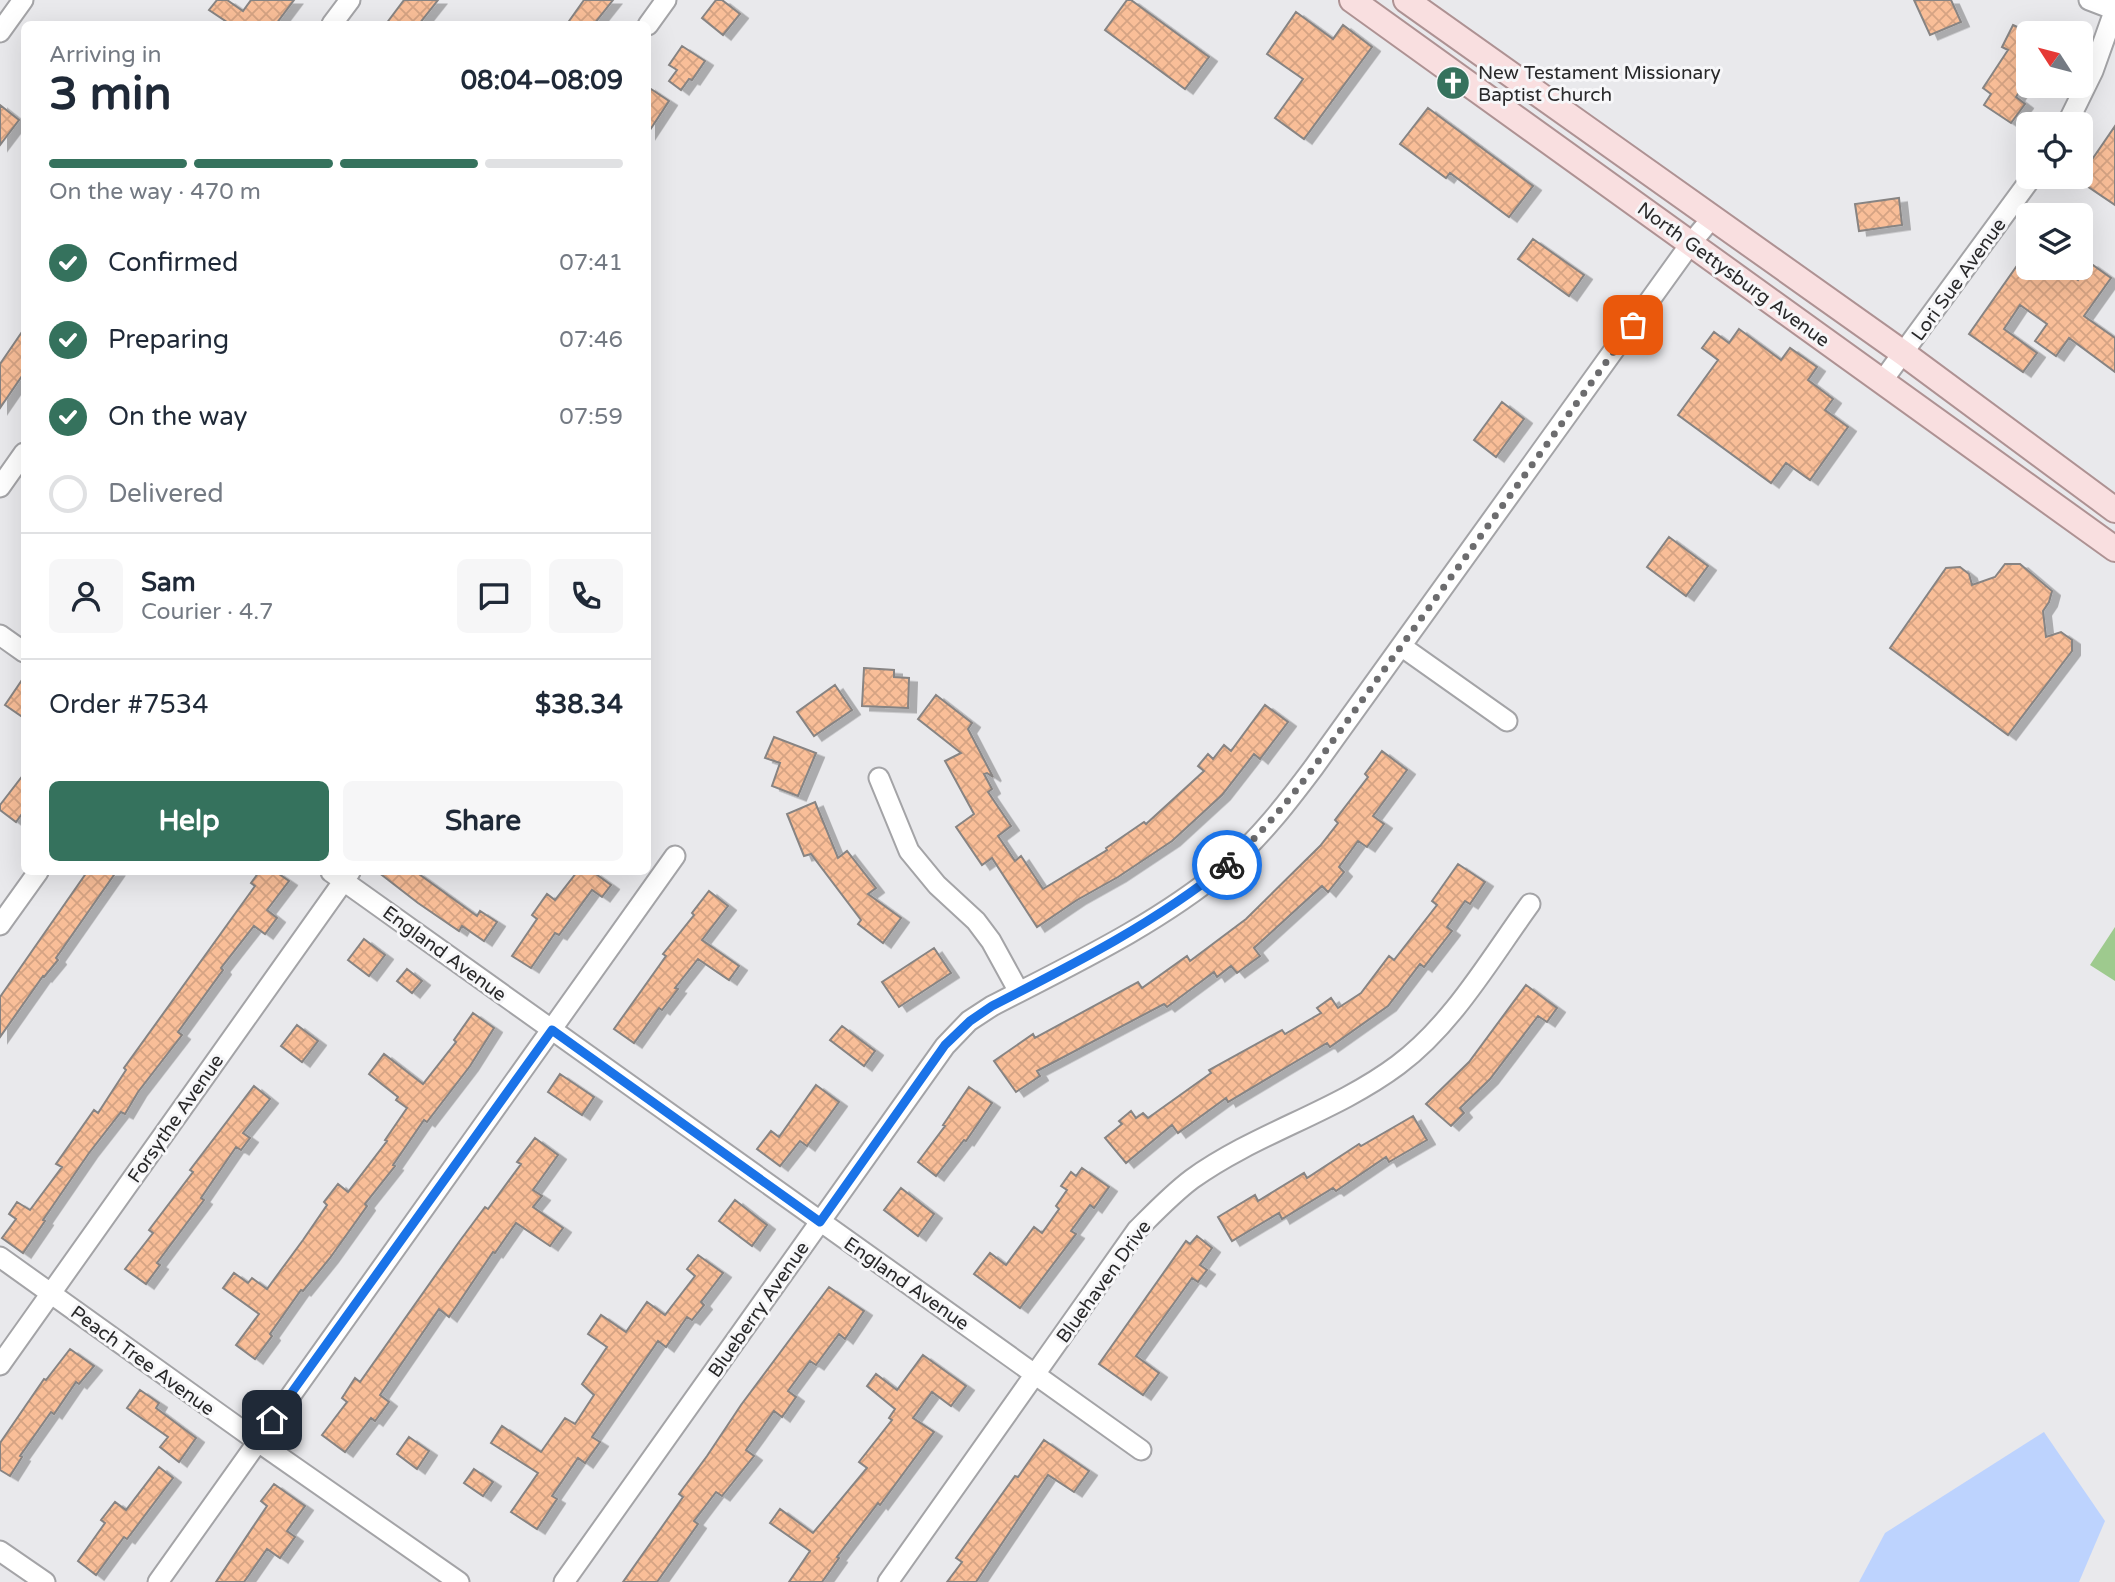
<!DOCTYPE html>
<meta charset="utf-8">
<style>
body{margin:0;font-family:"Varela Round",sans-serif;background:#f6f6f7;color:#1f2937;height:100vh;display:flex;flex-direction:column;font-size:26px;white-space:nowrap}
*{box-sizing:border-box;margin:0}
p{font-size:23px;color:#747a83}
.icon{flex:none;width:38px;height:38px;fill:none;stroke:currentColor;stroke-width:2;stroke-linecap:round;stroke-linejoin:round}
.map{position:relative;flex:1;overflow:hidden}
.drawer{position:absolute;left:21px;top:21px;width:630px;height:854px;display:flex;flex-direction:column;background:#fff;border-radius:10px;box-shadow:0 7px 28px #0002}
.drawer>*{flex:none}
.needle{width:46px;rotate:306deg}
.controls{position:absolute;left:2016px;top:21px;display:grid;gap:14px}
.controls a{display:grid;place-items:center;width:77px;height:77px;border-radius:10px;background:#fff;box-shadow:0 7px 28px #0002;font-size:35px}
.pin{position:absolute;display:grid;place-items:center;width:60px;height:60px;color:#fff;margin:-30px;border-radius:14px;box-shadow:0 4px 10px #0006}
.courier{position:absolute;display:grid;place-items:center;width:70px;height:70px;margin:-35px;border:5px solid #1a73e8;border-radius:50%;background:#fff;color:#222;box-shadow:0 2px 9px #0007}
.head em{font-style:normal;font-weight:800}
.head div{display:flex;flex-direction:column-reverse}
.head{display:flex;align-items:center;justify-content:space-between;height:119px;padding:0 28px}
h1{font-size:46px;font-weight:800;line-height:52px}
.bar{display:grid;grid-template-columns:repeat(4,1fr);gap:10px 7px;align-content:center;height:84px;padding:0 28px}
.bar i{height:9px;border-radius:5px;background:#e0e1e3}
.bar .current{background:#35725d}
.bar p{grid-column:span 4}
.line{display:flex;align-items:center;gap:18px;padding:0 28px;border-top:2px solid #e0e1e3}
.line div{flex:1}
.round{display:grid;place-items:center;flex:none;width:74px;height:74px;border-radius:10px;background:#f6f6f7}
ol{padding:0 28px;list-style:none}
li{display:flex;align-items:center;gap:21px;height:77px}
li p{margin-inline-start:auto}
li .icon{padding:7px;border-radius:50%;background:#35725d;color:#fff;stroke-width:4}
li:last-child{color:#747a83}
li i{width:38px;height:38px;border:4px solid #e0e1e3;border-radius:50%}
.primary-button{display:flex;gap:14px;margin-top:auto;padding:14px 28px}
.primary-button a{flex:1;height:80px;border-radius:10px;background:#35725d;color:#fff;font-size:28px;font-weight:800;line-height:80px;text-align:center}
.primary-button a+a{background:#f6f6f7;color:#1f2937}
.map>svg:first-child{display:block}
</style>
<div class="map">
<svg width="2115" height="1582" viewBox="0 0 2115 1582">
<defs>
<pattern id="building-cross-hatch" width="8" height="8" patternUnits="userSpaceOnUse" patternTransform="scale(1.75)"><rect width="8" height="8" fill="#f9be98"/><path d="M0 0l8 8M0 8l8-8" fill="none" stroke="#d5a383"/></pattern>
<filter id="shadow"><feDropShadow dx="8" dy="4.5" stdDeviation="0" flood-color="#0004"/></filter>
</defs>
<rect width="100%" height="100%" fill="#e9e9ec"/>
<path fill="#9eca8e" d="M 2115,927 L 2115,981 L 2090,965 Z"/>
<path fill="#bdd3fe" d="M 2044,1432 L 2105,1521 L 2079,1582 L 1859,1582 L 1885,1533 Z"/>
<path fill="url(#building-cross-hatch)" stroke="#878483" stroke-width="2" filter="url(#shadow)" d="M 217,0 L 227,0 L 243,11 L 251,0 L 294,0 L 276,24 L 230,24 L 209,10 Z
M 404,0 L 438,0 L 419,24 L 386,24 Z
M 584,0 L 613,0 L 594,24 L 567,24 Z
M 716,0 L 722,0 L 740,14 L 723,35 L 702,18 Z
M 1127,0 L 1131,0 L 1209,57 L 1185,89 L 1105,30 Z
M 1914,0 L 1951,0 L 1961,22 L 1930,35 Z
M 1296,12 L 1333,39 L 1343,25 L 1372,47 L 1304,139 L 1275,118 L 1303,79 L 1267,54 Z
M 2013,25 L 2028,32 L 2028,78 L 2016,97 L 2025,104 L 2011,123 L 1984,105 L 1991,94 L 1983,88 L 2008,50 L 2002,47 Z
M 682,46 L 705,61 L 692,80 L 689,79 L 681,90 L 669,81 L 677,70 L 669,65 Z
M 648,87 L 669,101 L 648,133 Z
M 0,105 L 19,120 L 0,145 Z
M 1428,108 L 1533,186 L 1509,217 L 1450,173 L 1446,178 L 1400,144 Z
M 2115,126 L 2115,205 L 2078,180 Z
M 1899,198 L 1902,225 L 1859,231 L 1855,204 Z
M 1533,239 L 1584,275 L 1569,296 L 1518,259 Z
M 2028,250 L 2028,268 L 2061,268 L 2078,280 L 2090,263 L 2111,278 L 2084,316 L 2115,338 L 2115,372 L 2069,338 L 2056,356 L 2035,341 L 2047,324 L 2020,305 L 2004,329 L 2037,353 L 2023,372 L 1969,334 Z
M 24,329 L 24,373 L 0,408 L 0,364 Z
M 1739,329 L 1781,360 L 1790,348 L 1817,367 L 1808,380 L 1833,399 L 1825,410 L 1848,427 L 1810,480 L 1786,463 L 1771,483 L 1678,415 L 1718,360 L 1702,348 L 1714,332 L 1729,343 Z
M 1502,402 L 1524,419 L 1496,457 L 1474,440 Z
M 1669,537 L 1708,566 L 1686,596 L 1647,567 Z
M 2005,564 L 2020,564 L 2052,591 L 2049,602 L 2043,611 L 2046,637 L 2061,632 L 2072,640 L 2072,651 L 2008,735 L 1890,648 L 1946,568 L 1960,567 L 1969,574 L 1972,585 L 1995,577 Z
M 864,668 L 894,670 L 894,677 L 909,678 L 908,708 L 862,706 Z
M 24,677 L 24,718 L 5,705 Z
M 835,685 L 852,710 L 814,736 L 797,712 Z
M 936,695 L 972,723 L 968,729 L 993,777 L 987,773 L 984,774 L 992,789 L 988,792 L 1011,826 L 998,836 L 1015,861 L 1021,856 L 1043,889 L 1107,850 L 1106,848 L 1144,822 L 1146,824 L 1204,771 L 1198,766 L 1208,754 L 1213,759 L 1224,745 L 1231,751 L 1265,705 L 1288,722 L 1260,759 L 1254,754 L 1222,795 L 1172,841 L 1118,877 L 1077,900 L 1037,927 L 992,858 L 982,865 L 956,827 L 974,814 L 945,761 L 961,753 L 918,719 Z
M 774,737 L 816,753 L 798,796 L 772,786 L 780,763 L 765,758 Z
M 1382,751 L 1407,770 L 1373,816 L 1384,824 L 1367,847 L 1358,841 L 1339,867 L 1344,872 L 1328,892 L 1322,886 L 1254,948 L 1260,956 L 1237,973 L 1231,966 L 1217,977 L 1214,972 L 1167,1007 L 1164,1004 L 1037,1071 L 1040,1076 L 1016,1092 L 994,1061 L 1033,1034 L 1035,1038 L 1138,982 L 1142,988 L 1187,956 L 1190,961 L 1246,919 L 1320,846 L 1338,823 L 1335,820 L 1368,777 L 1365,774 Z
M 24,774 L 24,811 L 16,822 L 0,810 L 0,805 Z
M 815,802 L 838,858 L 847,851 L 876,888 L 868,894 L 901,918 L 883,943 L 858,924 L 861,920 L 811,854 L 804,856 L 787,814 Z
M 1458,864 L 1485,882 L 1470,904 L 1465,901 L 1447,927 L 1452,931 L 1424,967 L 1420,964 L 1388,1006 L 1330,1047 L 1327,1043 L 1228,1102 L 1226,1098 L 1178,1133 L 1172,1125 L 1126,1163 L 1105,1138 L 1122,1124 L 1119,1121 L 1131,1111 L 1136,1118 L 1143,1113 L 1148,1118 L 1211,1073 L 1209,1070 L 1282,1030 L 1285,1034 L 1321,1013 L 1317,1008 L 1331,998 L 1338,1008 L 1361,993 L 1389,956 L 1394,960 L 1437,905 L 1432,901 Z
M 87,872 L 116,872 L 56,958 L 58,960 L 44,977 L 43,976 L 0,1037 L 0,997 Z
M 259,872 L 276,872 L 289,881 L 267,910 L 277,918 L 265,934 L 254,926 L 221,968 L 223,970 L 178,1032 L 182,1035 L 138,1092 L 125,1114 L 121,1112 L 89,1153 L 43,1220 L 45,1221 L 23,1253 L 2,1238 L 16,1219 L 9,1214 L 17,1202 L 30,1210 L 62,1167 L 56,1164 L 94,1110 L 98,1113 L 126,1070 L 124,1068 L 255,886 L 251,883 Z
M 378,872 L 416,872 L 477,916 L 480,911 L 497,922 L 484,941 L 462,926 L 459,931 L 418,903 Z
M 577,872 L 593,872 L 611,885 L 602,897 L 592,890 L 559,935 L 555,933 L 531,968 L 512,956 L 537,919 L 532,915 L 547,894 L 555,900 Z
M 709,891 L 728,906 L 702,940 L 739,966 L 729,980 L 698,959 L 675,988 L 678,989 L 662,1010 L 659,1008 L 634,1043 L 614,1029 L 666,956 L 663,954 L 694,915 L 692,913 Z
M 364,939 L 385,955 L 369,976 L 348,960 Z
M 934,948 L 951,973 L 899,1007 L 882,982 Z
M 407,969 L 422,981 L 412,993 L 397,981 Z
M 1526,985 L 1557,1008 L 1547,1022 L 1538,1016 L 1490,1079 L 1460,1108 L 1464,1113 L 1451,1126 L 1426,1104 L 1469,1062 Z
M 473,1013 L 494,1028 L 470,1066 L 427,1122 L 424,1120 L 393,1165 L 395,1166 L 365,1204 L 367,1206 L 330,1258 L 303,1291 L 301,1290 L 270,1334 L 272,1336 L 255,1359 L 236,1345 L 259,1314 L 223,1288 L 234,1273 L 248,1283 L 252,1278 L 267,1289 L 303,1240 L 327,1205 L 324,1202 L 338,1184 L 348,1192 L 387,1141 L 385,1140 L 407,1108 L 396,1100 L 398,1097 L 369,1074 L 384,1054 L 423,1084 L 456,1042 L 454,1040 Z
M 297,1025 L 318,1041 L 302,1062 L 281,1046 Z
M 842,1026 L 875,1051 L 864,1066 L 830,1040 Z
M 560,1074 L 594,1097 L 582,1115 L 548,1092 Z
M 816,1085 L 839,1102 L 807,1146 L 800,1141 L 780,1166 L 757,1149 L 771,1131 L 779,1137 Z
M 254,1086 L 270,1099 L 243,1133 L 250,1138 L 241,1150 L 236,1147 L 201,1198 L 204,1200 L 157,1263 L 160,1265 L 146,1284 L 125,1269 L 153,1233 L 149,1230 L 193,1172 L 190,1170 Z
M 969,1087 L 992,1103 L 966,1141 L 964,1140 L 936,1176 L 918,1162 L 945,1126 L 943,1125 Z
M 1413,1116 L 1427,1140 L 1389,1162 L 1386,1157 L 1336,1191 L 1333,1188 L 1282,1219 L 1279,1213 L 1232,1241 L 1218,1217 L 1255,1195 L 1258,1201 L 1304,1173 L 1307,1178 L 1359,1144 L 1361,1146 Z
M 535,1138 L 558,1155 L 533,1190 L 542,1196 L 533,1207 L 563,1228 L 550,1246 L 516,1223 L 495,1253 L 493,1252 L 449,1317 L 439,1309 L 380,1395 L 389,1402 L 375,1421 L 371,1418 L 345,1452 L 322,1435 L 347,1402 L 342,1398 L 355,1378 L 360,1382 L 459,1242 L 485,1207 L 488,1209 L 521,1164 L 517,1162 Z
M 1082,1168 L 1109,1187 L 1094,1208 L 1090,1205 L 1071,1231 L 1076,1234 L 1020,1308 L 974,1274 L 990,1253 L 1006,1265 L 1034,1227 L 1042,1233 L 1059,1209 L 1056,1206 L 1067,1190 L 1061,1186 L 1071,1172 L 1076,1176 Z
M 901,1188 L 934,1214 L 918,1236 L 884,1210 Z
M 735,1200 L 767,1225 L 752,1246 L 719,1221 Z
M 1197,1236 L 1212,1248 L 1200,1265 L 1207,1270 L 1198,1282 L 1192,1278 L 1136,1356 L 1159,1373 L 1143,1395 L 1099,1364 L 1186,1241 L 1190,1244 Z
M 698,1255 L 723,1273 L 701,1302 L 704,1305 L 692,1320 L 687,1317 L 666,1347 L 658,1341 L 592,1437 L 600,1442 L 585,1463 L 578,1458 L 552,1496 L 557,1499 L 537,1529 L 511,1512 L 538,1473 L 491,1443 L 502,1426 L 541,1452 L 565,1418 L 575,1424 L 594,1395 L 582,1384 L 607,1347 L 588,1334 L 601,1315 L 626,1332 L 647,1302 L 665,1315 L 695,1276 L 687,1269 Z
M 829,1287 L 864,1311 L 845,1339 L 839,1334 L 816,1365 L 810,1361 L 788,1391 L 796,1397 L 782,1417 L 774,1411 L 746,1450 L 754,1456 L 722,1496 L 716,1492 L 694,1521 L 698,1524 L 657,1582 L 623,1582 L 683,1497 L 679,1494 L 707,1456 L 741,1405 Z
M 70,1349 L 94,1366 L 79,1384 L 76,1382 L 54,1414 L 51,1412 L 20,1456 L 22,1457 L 10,1476 L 0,1470 L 0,1443 L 44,1379 L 46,1380 Z
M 923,1355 L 966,1386 L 951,1406 L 932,1392 L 913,1418 L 934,1432 L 880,1505 L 878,1503 L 837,1557 L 839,1558 L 822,1582 L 789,1582 L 810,1551 L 770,1523 L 780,1509 L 813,1533 L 867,1468 L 859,1462 L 892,1420 L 889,1418 L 895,1409 L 867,1386 L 876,1374 L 897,1390 Z
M 140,1390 L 159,1403 L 156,1408 L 196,1438 L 179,1462 L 160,1447 L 168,1437 L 127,1408 Z
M 409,1437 L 429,1451 L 417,1469 L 397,1454 Z
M 1044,1440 L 1089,1471 L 1074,1492 L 1048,1475 L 976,1582 L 947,1582 L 962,1562 L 956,1558 L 1015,1476 L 1018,1477 Z
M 159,1467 L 173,1478 L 127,1539 L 124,1537 L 96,1575 L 78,1561 L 105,1523 L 101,1520 L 115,1502 L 126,1510 Z
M 474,1469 L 493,1482 L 483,1496 L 464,1483 Z
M 274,1484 L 305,1506 L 287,1531 L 295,1537 L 280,1558 L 267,1549 L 244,1582 L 216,1582 L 267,1506 L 261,1501 Z"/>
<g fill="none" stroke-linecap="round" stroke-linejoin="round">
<g stroke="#a4a4a7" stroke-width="23">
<path id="minor" d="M 2089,0 L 2115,10
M 332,24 L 350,0
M 648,25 L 666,0
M 0,32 L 23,0
M 2067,124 L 2093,71 L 2115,9
M 1883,380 L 2032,177
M 0,487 L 24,453
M 0,635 L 24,652
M 1401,646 L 1507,721
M 879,778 L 909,851 L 937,885 L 976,921 L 991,941 L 1019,992
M 331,872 L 1141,1450
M 0,925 L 38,872
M 0,1257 L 257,1441 L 459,1582
M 0,1365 L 350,872
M 0,1551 L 45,1582
M 158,1582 L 675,856
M 564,1582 L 945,1046 L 969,1021 L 992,1006 C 1073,964 1156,925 1226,867 C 1260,838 1287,803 1314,767 L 1691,243 L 1712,218
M 888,1582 L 1137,1230 C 1155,1212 1172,1194 1192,1179 C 1256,1133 1335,1112 1398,1065 C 1453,1024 1490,959 1530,904"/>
</g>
<g stroke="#ae9293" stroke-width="28">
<path id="major" d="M 1352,0 L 2115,549
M 1406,0 L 1903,353 L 2115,510"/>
</g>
<use href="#minor" stroke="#fff" stroke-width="19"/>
<use href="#major" stroke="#f9dfe0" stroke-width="24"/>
</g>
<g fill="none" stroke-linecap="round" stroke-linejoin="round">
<path stroke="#6c6c6e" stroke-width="7" stroke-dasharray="0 12.6" d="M 1227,865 C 1260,835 1287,803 1314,767 L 1633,325"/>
<path stroke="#1a73e8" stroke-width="9" d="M 272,1420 L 552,1030 L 820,1222 L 945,1045 L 970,1021 L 992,1006 C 1074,964 1155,923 1227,865"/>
</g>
<defs>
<g id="church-disc" transform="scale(1.75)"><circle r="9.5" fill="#35725d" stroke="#f7f7f9"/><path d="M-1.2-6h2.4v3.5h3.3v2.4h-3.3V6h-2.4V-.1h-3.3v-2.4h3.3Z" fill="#fff"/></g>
</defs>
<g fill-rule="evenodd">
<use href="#church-disc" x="1453" y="83"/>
</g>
<g text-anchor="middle" stroke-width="6" stroke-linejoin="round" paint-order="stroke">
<g font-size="19" fill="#29292a" stroke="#f7f7f9" text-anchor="start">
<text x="1478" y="79">New Testament Missionary<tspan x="1478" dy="22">Baptist Church</tspan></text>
</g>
<g font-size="19" fill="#29292a" stroke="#f7f7f9">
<text transform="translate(1734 274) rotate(36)" y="7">North Gettysburg Avenue</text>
<text transform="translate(1958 279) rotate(-54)" y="7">Lori Sue Avenue</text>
<text transform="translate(445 953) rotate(36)" y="7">England Avenue</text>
<text transform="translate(175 1118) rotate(-55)" y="7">Forsythe Avenue</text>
<text transform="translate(1103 1281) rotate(-54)" y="7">Bluehaven Drive</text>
<text transform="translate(907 1283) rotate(35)" y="7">England Avenue</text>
<text transform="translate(758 1309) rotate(-55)" y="7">Blueberry Avenue</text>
<text transform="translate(143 1360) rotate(36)" y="7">Peach Tree Avenue</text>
</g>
</g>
</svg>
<div class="controls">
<a><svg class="needle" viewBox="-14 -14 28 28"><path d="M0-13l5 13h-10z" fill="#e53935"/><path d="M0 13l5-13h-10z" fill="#747a83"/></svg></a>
<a><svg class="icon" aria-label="locate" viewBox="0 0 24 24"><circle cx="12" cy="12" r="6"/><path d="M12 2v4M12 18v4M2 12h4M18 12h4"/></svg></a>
<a><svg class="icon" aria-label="layers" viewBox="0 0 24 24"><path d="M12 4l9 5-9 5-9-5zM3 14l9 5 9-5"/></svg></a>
</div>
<div class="pin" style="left:1633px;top:325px;background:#ea580c"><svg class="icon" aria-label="bag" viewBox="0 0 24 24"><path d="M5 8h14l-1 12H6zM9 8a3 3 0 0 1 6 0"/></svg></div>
<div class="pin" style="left:272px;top:1420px;background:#1f2937"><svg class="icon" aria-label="home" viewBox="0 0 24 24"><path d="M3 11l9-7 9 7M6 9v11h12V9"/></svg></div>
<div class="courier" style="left:1227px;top:865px"><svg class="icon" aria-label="bike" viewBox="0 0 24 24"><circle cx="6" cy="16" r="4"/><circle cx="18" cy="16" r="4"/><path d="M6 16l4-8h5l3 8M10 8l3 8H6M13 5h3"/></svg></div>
<section class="drawer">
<div class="head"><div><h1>3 min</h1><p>Arriving in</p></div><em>08:04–08:09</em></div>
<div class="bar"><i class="current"></i><i class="current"></i><i class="current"></i><i></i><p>On the way · 470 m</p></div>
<ol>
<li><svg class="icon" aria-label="check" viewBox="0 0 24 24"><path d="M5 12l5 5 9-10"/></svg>Confirmed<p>07:41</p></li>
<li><svg class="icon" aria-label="check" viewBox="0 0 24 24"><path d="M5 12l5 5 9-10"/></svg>Preparing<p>07:46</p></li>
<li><svg class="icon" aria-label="check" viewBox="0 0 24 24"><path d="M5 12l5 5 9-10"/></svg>On the way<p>07:59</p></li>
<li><i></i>Delivered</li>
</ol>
<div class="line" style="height:126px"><a class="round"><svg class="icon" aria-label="person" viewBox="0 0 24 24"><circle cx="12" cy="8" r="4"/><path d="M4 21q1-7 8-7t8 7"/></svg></a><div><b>Sam</b><p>Courier · 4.7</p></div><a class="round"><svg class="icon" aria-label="chat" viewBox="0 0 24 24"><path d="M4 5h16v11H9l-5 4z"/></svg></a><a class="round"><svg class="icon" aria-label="phone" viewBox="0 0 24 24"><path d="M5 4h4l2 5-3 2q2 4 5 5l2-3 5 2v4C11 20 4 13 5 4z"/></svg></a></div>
<div class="line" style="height:91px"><div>Order #7534</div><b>$38.34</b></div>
<div class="primary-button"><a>Help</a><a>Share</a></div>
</section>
</div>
